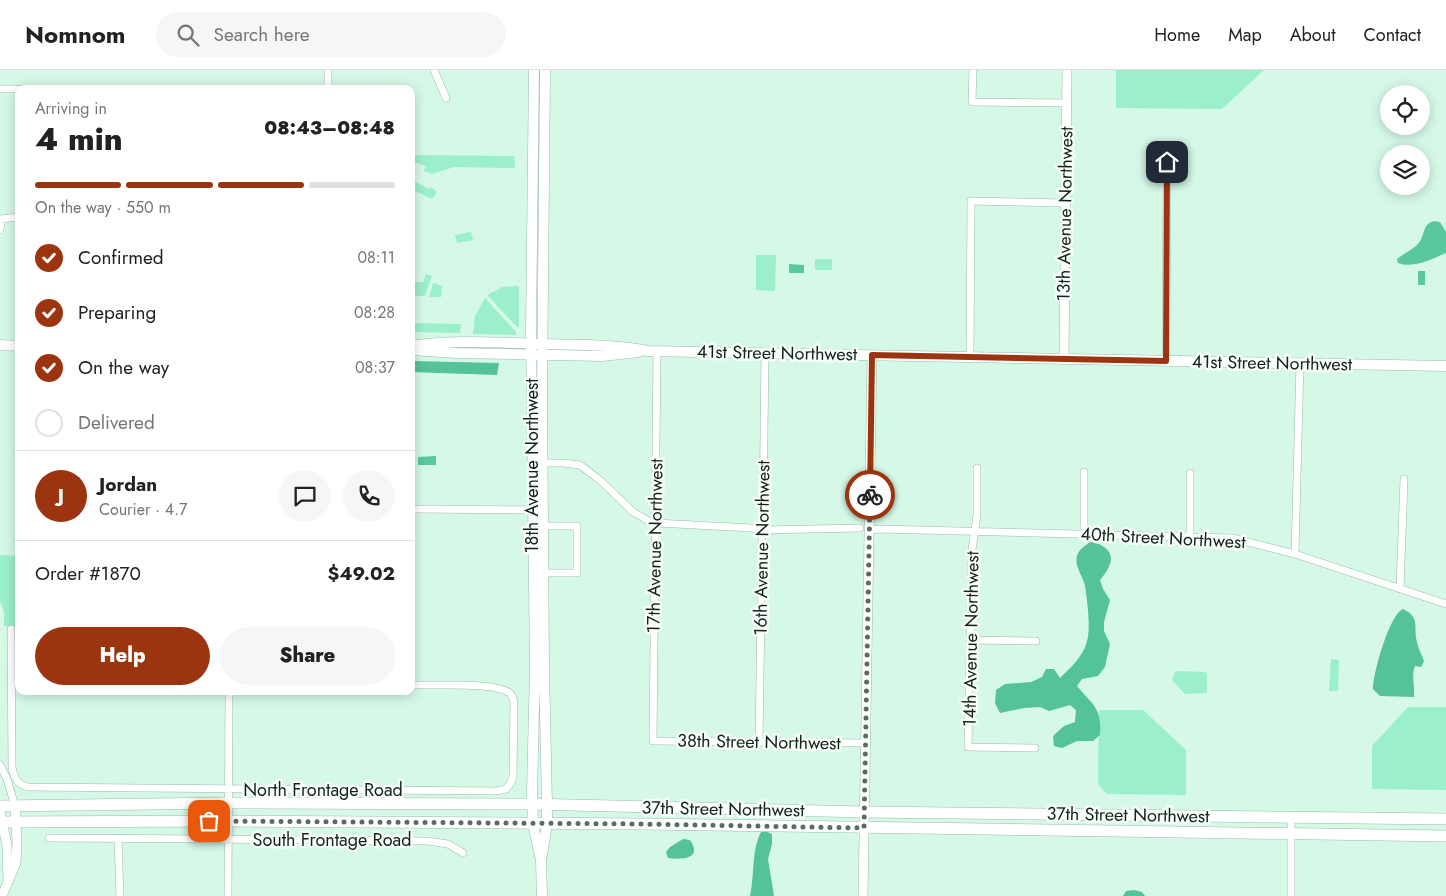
<!DOCTYPE html>
<meta charset="utf-8">
<style>
body{margin:0;font-family:Jost,sans-serif;background:#f6f6f6;color:#222;height:100vh;display:flex;flex-direction:column;font-size:19px;white-space:nowrap}
*{box-sizing:border-box;margin:0}
p{font-size:16px;color:#767676}
.icon{flex:none;width:28px;height:28px;fill:none;stroke:currentColor;stroke-width:2;stroke-linecap:round;stroke-linejoin:round}
.map{position:relative;flex:1;overflow:hidden}
.panel{position:absolute;left:15px;top:15px;width:400px;height:610px;display:flex;flex-direction:column;background:#fff;border-radius:10px;box-shadow:0 2px 12px #0003}
.panel>*{flex:none}
.buttons{position:absolute;left:1380px;top:15px;display:grid;gap:10px}
.buttons a{display:grid;place-items:center;width:50px;height:50px;border-radius:50%;background:#fff;box-shadow:0 2px 12px #0003;font-size:25px}
.pin{position:absolute;display:grid;place-items:center;width:42px;height:42px;color:#fff;margin:-21px;border-radius:10px;box-shadow:0 2px 8px #0006}
.courier{position:absolute;display:grid;place-items:center;width:50px;height:50px;margin:-25px;border:4px solid #9b340f;border-radius:50%;background:#fff;color:#222;box-shadow:0 1px 6px #0007}
.overview em{font-style:normal;font-weight:800}
.overview div{display:flex;flex-direction:column-reverse}
.overview{display:flex;align-items:center;justify-content:space-between;height:85px;padding:0 20px}
h1{font-size:32px;font-weight:800;line-height:38px}
.bar{display:grid;grid-template-columns:repeat(4,1fr);gap:8px 5px;align-content:center;height:60px;padding:0 20px}
.bar i{height:6px;border-radius:4px;background:#e0e0e0}
.bar .active{background:#9b340f}
.bar p{grid-column:span 4}
.line{display:flex;align-items:center;gap:12px;padding:0 20px;border-top:1px solid #e0e0e0}
.line div{flex:1}
.round{display:grid;place-items:center;flex:none;width:52px;height:52px;border-radius:26px;background:#f6f6f6}
ol{padding:0 20px;list-style:none}
li{display:flex;align-items:center;gap:15px;height:55px}
li p{margin-inline-start:auto}
li .icon{padding:5px;border-radius:50%;background:#9b340f;color:#fff;stroke-width:4}
li:last-child{color:#767676}
li i{width:28px;height:28px;border:2px solid #e0e0e0;border-radius:50%}
.action{display:flex;gap:10px;margin-top:auto;padding:10px 20px}
.action a{flex:1;height:58px;border-radius:30px;background:#9b340f;color:#fff;font-size:20px;font-weight:800;line-height:58px;text-align:center}
.action a+a{background:#f6f6f6;color:#222}
header{display:flex;align-items:center;gap:30px;box-sizing:border-box;height:70px;padding:0 25px;background:#fff;border-bottom:1px solid #e0e0e0}
header strong{font-size:24px}
nav{display:flex;gap:28px;margin-inline-start:auto;font-size:18px}
.search{width:350px;height:45px;background:#f6f6f6;display:flex;align-items:center;gap:12px;box-sizing:border-box;padding:0 18px;border-radius:28px;color:#767676;font-size:19px}
.map>svg:first-child{display:block}
</style>
<header>
<strong>Nomnom</strong>
<div class="search"><svg class="icon" aria-label="search" viewBox="0 0 24 24"><circle cx="10" cy="10" r="6"/><path d="M15 15l6 6"/></svg>Search here</div>
<nav><a>Home</a><a>Map</a><a>About</a><a>Contact</a></nav>
</header>
<div class="map">
<svg width="1446" height="826" viewBox="0 0 1446 826">
<rect width="100%" height="100%" fill="#d5f8e7"/>
<path fill="#9befcb" d="M 1116,0 L 1264,0 L 1222,39 L 1116,38 Z
M 411,85 L 514,86 L 515,98 L 454,97 L 432,104 L 424,101 L 426,96 L 411,91 Z
M 415,112 L 430,119 L 431,117 L 437,122 L 432,129 L 411,119 Z
M 471,162 L 473,170 L 457,173 L 455,165 Z
M 756,185 L 776,185 L 775,221 L 756,220 Z
M 815,189 L 832,189 L 832,200 L 815,200 Z
M 426,204 L 432,206 L 425,226 L 411,226 L 411,206 L 414,212 L 423,212 Z
M 433,213 L 442,216 L 441,227 L 429,227 Z
M 519,216 L 519,257 L 517,257 L 487,225 L 503,217 Z
M 485,228 L 516,262 L 516,265 L 473,264 L 475,246 Z
M 411,253 L 461,254 L 460,263 L 411,262 Z
M 0,485 L 19,486 L 19,556 L 4,556 L 4,542 L 0,531 Z
M 1331,589 L 1339,590 L 1338,621 L 1329,621 Z
M 1177,601 L 1205,602 L 1207,604 L 1207,623 L 1185,624 L 1172,610 L 1175,602 Z
M 1408,637 L 1446,637 L 1446,720 L 1372,719 L 1372,676 Z
M 1099,640 L 1143,640 L 1186,680 L 1186,725 L 1107,724 L 1098,714 Z"/>
<path fill="#54c398" d="M 411,291 L 499,293 L 497,305 L 411,302 Z
M 1090,472 C 1103,473 1116,483 1109,496 C 1107,502 1103,506 1100,510 L 1103,519 L 1110,530 L 1104,552 L 1104,561 L 1110,574 L 1105,597 L 1098,606 L 1082,609 L 1077,616 C 1093,635 1102,638 1100,665 L 1093,671 L 1077,671 L 1062,678 L 1054,676 L 1053,666 L 1064,656 L 1075,652 L 1076,640 L 1070,635 L 1049,641 L 1040,637 L 1024,638 L 1000,643 L 995,633 L 996,620 L 1005,614 L 1031,612 L 1042,607 L 1046,599 L 1054,599 L 1060,608 C 1071,597 1083,587 1087,571 C 1091,559 1087,528 1085,516 C 1083,506 1074,496 1077,486 C 1078,480 1085,476 1090,472 Z
M 1403,539 C 1421,548 1413,556 1417,572 C 1418,578 1422,585 1424,591 L 1421,597 L 1415,596 C 1411,606 1415,616 1414,627 L 1380,626 L 1373,619 C 1373,604 1389,545 1403,539 Z
M 765,761 L 772,764 L 772,774 L 768,789 L 774,826 L 750,826 C 755,804 751,782 761,762 Z
M 683,769 L 690,770 C 703,789 682,790 668,788 L 666,782 L 670,777 Z
M 1134,820 L 1142,822 L 1145,826 L 1123,826 L 1126,821 Z"/>
<path fill="#5ac89d" d="M 1435,151 L 1440,152 L 1446,162 L 1446,183 C 1432,189 1412,199 1398,193 L 1397,189 C 1403,184 1412,180 1417,175 C 1426,167 1421,153 1435,151 Z
M 789,194 L 804,195 L 804,203 L 789,203 Z
M 1418,201 L 1425,201 L 1425,215 L 1418,215 Z
M 436,386 L 436,395 L 418,395 L 418,387 Z"/>
<g fill="none" stroke-linecap="round" stroke-linejoin="round">
<g stroke="#9abbab" stroke-width="8">
<path id="minor" d="M 434,0 L 446,28
M 973,0 L 972,32 L 1066,33
M 0,19 L 19,19
M 328,19 L 328,0
M 0,149 L 19,147
M 0,160 L 2,149
M 657,281 L 653,671 L 866,673
M 970,287 L 971,131 L 1065,133
M 1166,291 L 1167,92
M 539,393 L 563,393 L 580,395 L 601,411 L 633,442 L 649,451 L 656,453 L 752,458 L 760,460 L 860,458
M 977,398 L 977,445 L 972,480 L 968,677 L 1035,678
M 1084,402 L 1084,463
M 414,439 L 532,440
M 542,456 L 577,456 L 577,503 L 543,503
M 870,460 L 880,459 L 1232,468 L 1295,484 L 1446,534
M 1190,466 L 1190,403
M 1295,484 L 1300,293
M 1400,519 L 1404,409
M 11,559 L 12,697 C 14,708 17,714 28,717 L 496,721 L 506,719 L 510,714 L 513,707 L 514,632 L 511,624 C 498,611 432,616 411,615
M 971,570 L 1036,571
M 759,673 L 762,468 L 760,460 L 763,446 L 765,282
M 0,695 L 7,709 L 15,736
M 1291,747 L 1291,826
M 49,768 C 175,769 301,769 427,771 L 448,774 L 463,783
M 118,769 L 120,826
M 228,826 L 229,621"/>
</g>
<g stroke="#9abbab" stroke-width="10">
<path id="tertiary" d="M 1064,289 L 1067,0
M 0,741 L 7,776 L 8,810
M 2,826 L 16,793 L 17,772 L 15,736
M 863,826 L 872,285"/>
</g>
<g stroke="#9abbab" stroke-width="11">
<path id="secondary" d="M 534,0 L 531,261 L 535,599 L 532,722 L 533,754 L 540,786
M 0,275 L 19,276
M 411,276 C 453,269 498,273 541,274 C 577,275 612,274 648,281 L 1446,296
M 412,280 L 456,283 L 602,286 L 639,282
M 542,826 L 541,791 L 547,754 L 547,735 L 544,599 L 542,322 L 545,0"/>
</g>
<g stroke="#9abbab" stroke-width="12">
<path id="primary" d="M 0,736 L 228,733 L 528,734 L 864,742 L 1446,749
M 0,752 L 228,751 L 642,754 L 1446,766"/>
</g>
<use href="#minor" stroke="#fff" stroke-width="7"/>
<use href="#tertiary" stroke="#fff" stroke-width="9"/>
<use href="#secondary" stroke="#fff" stroke-width="10"/>
<use href="#primary" stroke="#fff" stroke-width="11"/>
</g>
<g fill="none" stroke-linecap="round" stroke-linejoin="round">
<path stroke="#586c62" stroke-width="5" stroke-dasharray="0 9" d="M 209,751 L 642,754 L 864,758 L 870,425"/>
<path stroke="#9b340f" stroke-width="6" d="M 870,425 L 872,285 L 1166,291 L 1167,92"/>
</g>
<g text-anchor="middle" stroke-width="5" stroke-linejoin="round" paint-order="stroke">
<g font-size="18" fill="#14211b" stroke="#f7fefa">
<text transform="translate(1065 144) rotate(-89)" y="6">13th Avenue Northwest</text>
<text transform="translate(777 283) rotate(1)" y="6">41st Street Northwest</text>
<text transform="translate(1272 293) rotate(1)" y="6">41st Street Northwest</text>
<text transform="translate(532 396) rotate(-90)" y="6">18th Avenue Northwest</text>
<text transform="translate(1163 468) rotate(3)" y="6">40th Street Northwest</text>
<text transform="translate(655 476) rotate(-89)" y="6">17th Avenue Northwest</text>
<text transform="translate(762 478) rotate(-89)" y="6">16th Avenue Northwest</text>
<text transform="translate(971 569) rotate(-89)" y="6">14th Avenue Northwest</text>
<text transform="translate(759 672) rotate(1)" y="6">38th Street Northwest</text>
<text x="323" y="726">North Frontage Road</text>
<text transform="translate(723 739) rotate(1)" y="6">37th Street Northwest</text>
<text transform="translate(1128 745) rotate(1)" y="6">37th Street Northwest</text>
<text x="332" y="776">South Frontage Road</text>
</g>
</g>
</svg>
<div class="buttons">
<a><svg class="icon" aria-label="locate" viewBox="0 0 24 24"><circle cx="12" cy="12" r="6"/><path d="M12 2v4M12 18v4M2 12h4M18 12h4"/></svg></a>
<a><svg class="icon" aria-label="layers" viewBox="0 0 24 24"><path d="M12 4l9 5-9 5-9-5zM3 14l9 5 9-5"/></svg></a>
</div>
<div class="pin" style="left:209px;top:751px;background:#ea580c"><svg class="icon" aria-label="bag" viewBox="0 0 24 24"><path d="M5 8h14l-1 12H6zM9 8a3 3 0 0 1 6 0"/></svg></div>
<div class="pin" style="left:1167px;top:92px;background:#1f2937"><svg class="icon" aria-label="home" viewBox="0 0 24 24"><path d="M3 11l9-7 9 7M6 9v11h12V9"/></svg></div>
<div class="courier" style="left:870px;top:425px"><svg class="icon" aria-label="bike" viewBox="0 0 24 24"><circle cx="6" cy="16" r="4"/><circle cx="18" cy="16" r="4"/><path d="M6 16l4-8h5l3 8M10 8l3 8H6M13 5h3"/></svg></div>
<section class="panel">
<div class="overview"><div><h1>4 min</h1><p>Arriving in</p></div><em>08:43–08:48</em></div>
<div class="bar"><i class="active"></i><i class="active"></i><i class="active"></i><i></i><p>On the way · 550 m</p></div>
<ol>
<li><svg class="icon" aria-label="check" viewBox="0 0 24 24"><path d="M5 12l5 5 9-10"/></svg>Confirmed<p>08:11</p></li>
<li><svg class="icon" aria-label="check" viewBox="0 0 24 24"><path d="M5 12l5 5 9-10"/></svg>Preparing<p>08:28</p></li>
<li><svg class="icon" aria-label="check" viewBox="0 0 24 24"><path d="M5 12l5 5 9-10"/></svg>On the way<p>08:37</p></li>
<li><i></i>Delivered</li>
</ol>
<div class="line" style="height:90px"><b class="round" style="background:#9b340f;color:#fff">J</b><div><b>Jordan</b><p>Courier · 4.7</p></div><a class="round"><svg class="icon" aria-label="chat" viewBox="0 0 24 24"><path d="M4 5h16v11H9l-5 4z"/></svg></a><a class="round"><svg class="icon" aria-label="phone" viewBox="0 0 24 24"><path d="M5 4h4l2 5-3 2q2 4 5 5l2-3 5 2v4C11 20 4 13 5 4z"/></svg></a></div>
<div class="line" style="height:65px"><div>Order #1870</div><b>$49.02</b></div>
<div class="action"><a>Help</a><a>Share</a></div>
</section>
</div>
